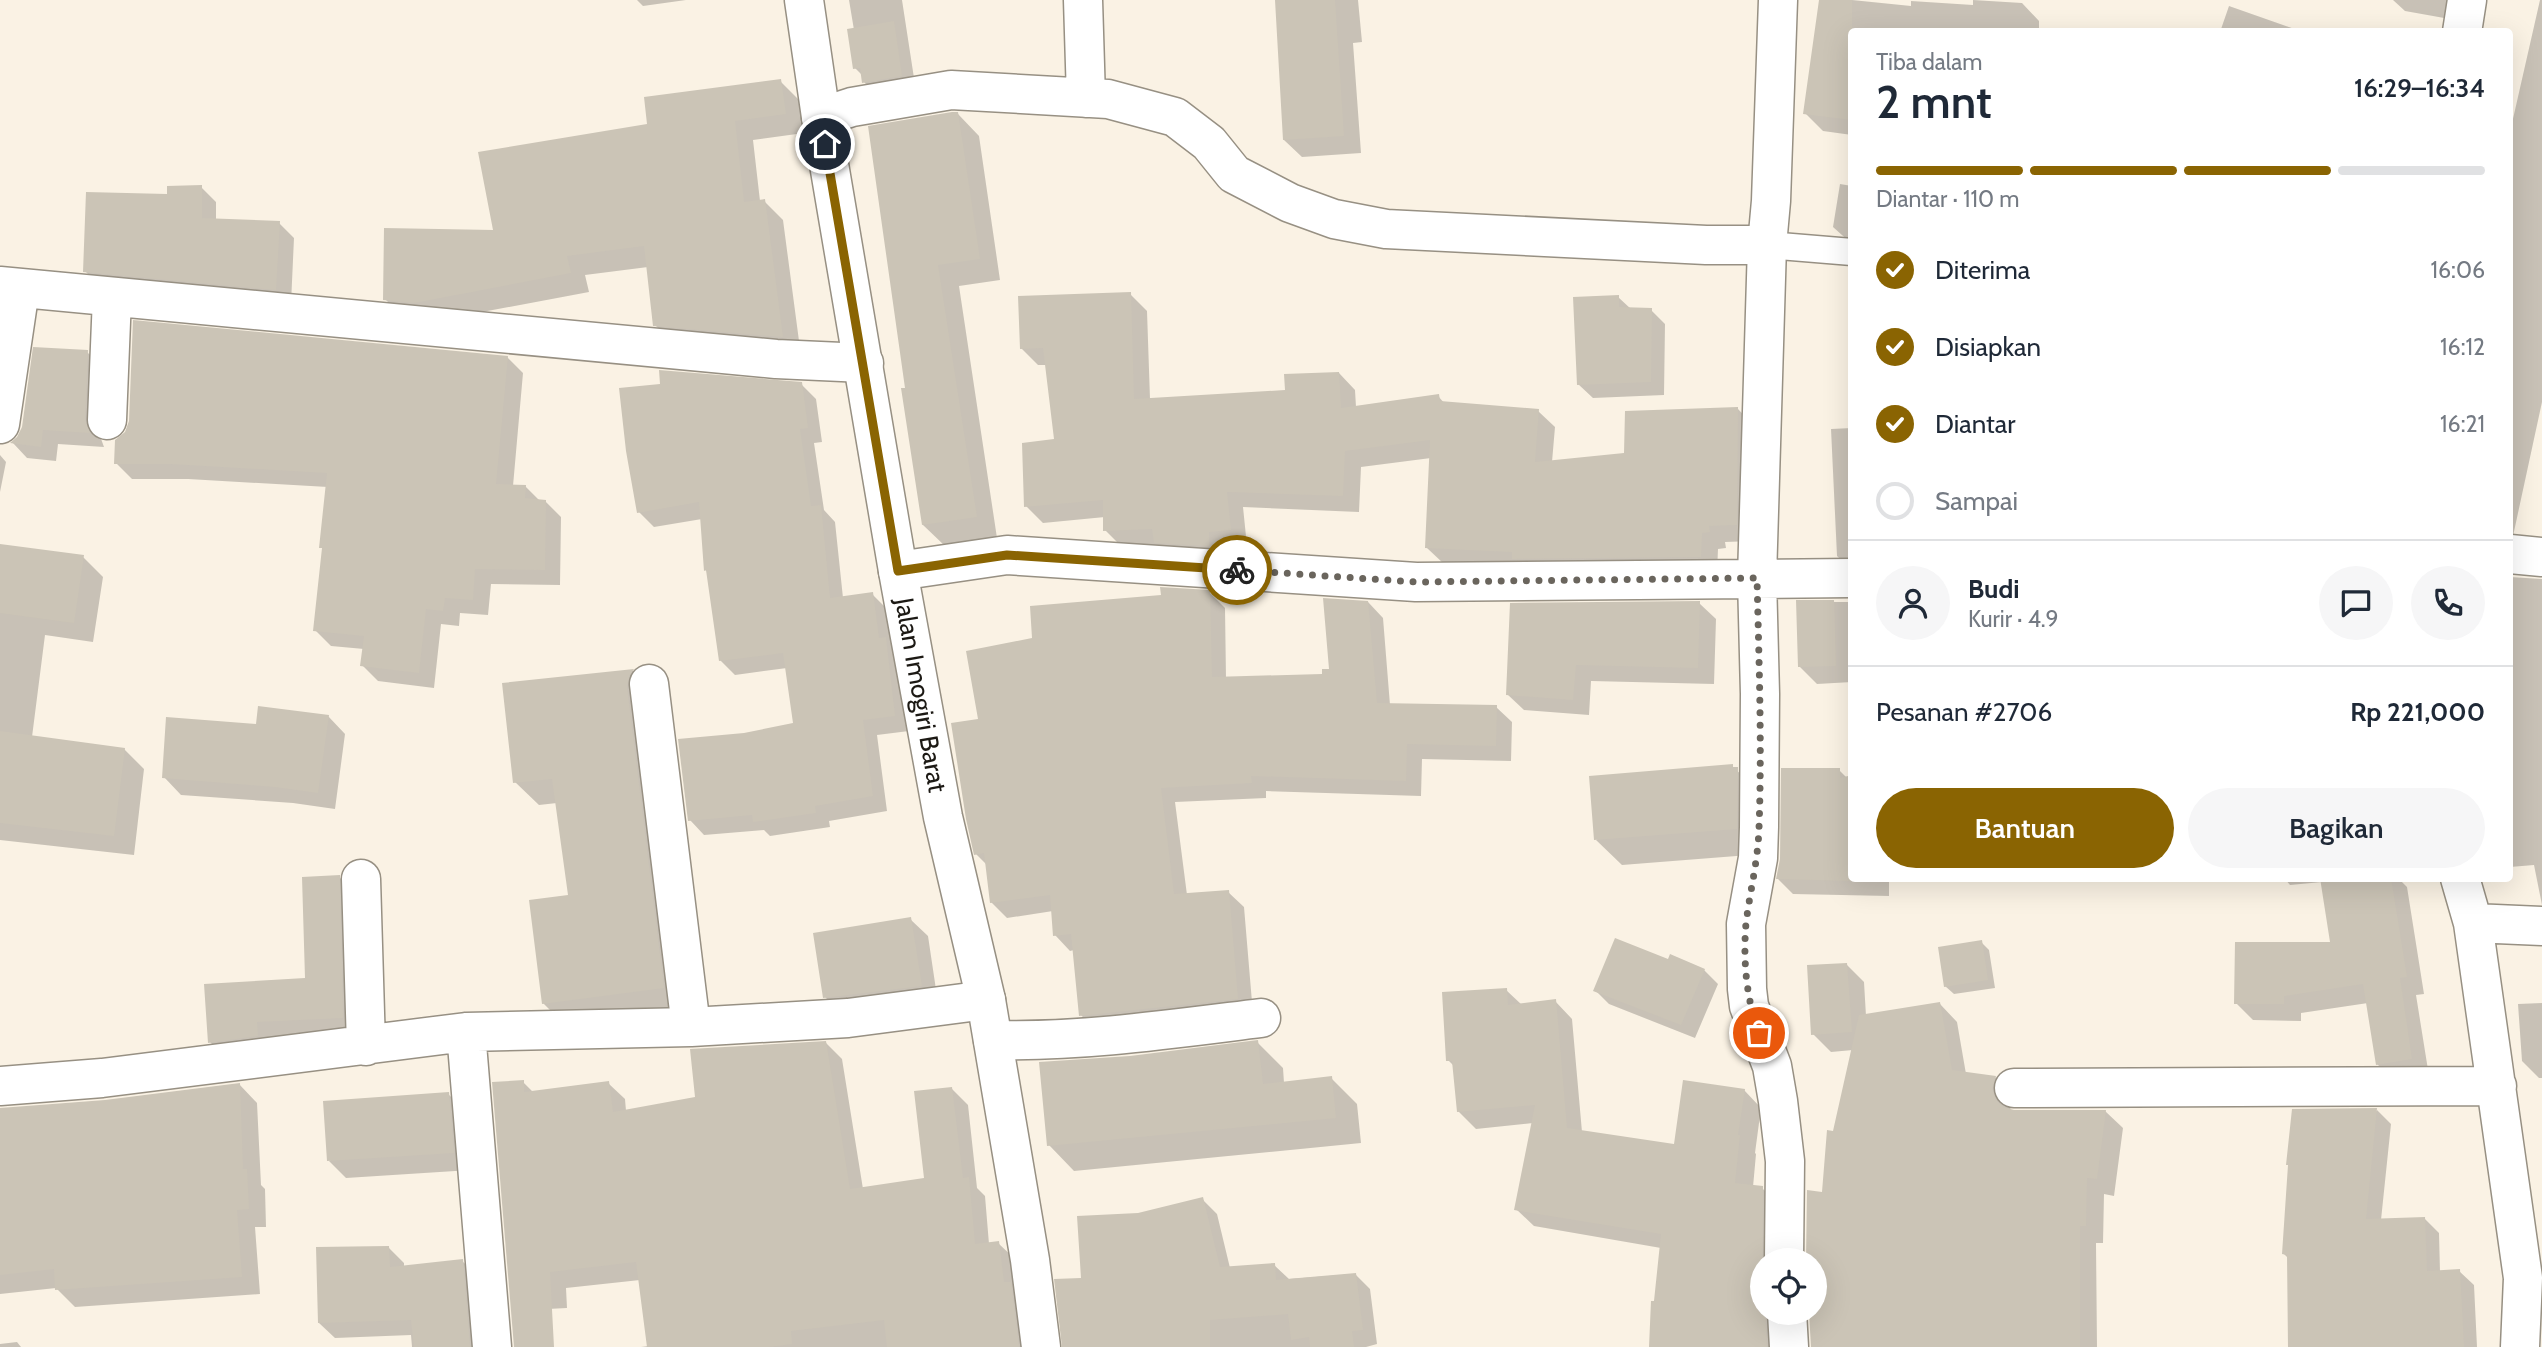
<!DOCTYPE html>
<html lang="id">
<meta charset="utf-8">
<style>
body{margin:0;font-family:Cabin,sans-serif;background:#f6f6f7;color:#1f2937;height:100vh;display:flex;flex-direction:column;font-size:26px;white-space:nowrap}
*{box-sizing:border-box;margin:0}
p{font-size:23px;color:#747a83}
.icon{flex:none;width:38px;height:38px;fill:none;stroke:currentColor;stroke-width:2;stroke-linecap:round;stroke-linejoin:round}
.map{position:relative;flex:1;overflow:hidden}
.sheet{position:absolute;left:1848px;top:28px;width:665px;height:854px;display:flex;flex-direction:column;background:#fff;border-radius:7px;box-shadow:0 7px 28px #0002}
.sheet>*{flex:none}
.fabs{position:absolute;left:1750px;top:1248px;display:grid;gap:14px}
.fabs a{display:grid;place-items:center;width:77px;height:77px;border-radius:50%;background:#fff;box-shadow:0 7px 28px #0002;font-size:35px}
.pin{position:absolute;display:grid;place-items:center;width:60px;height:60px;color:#fff;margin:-30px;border:4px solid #fff;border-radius:50%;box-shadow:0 2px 7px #0007}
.courier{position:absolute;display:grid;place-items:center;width:70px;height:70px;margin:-35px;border:5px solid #8a6402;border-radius:50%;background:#fff;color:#222;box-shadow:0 2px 9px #0007}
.summary em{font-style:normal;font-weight:600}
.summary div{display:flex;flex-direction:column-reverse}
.summary{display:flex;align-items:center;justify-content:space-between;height:119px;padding:0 28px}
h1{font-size:46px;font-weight:600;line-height:52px}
.bar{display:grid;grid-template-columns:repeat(4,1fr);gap:10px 7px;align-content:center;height:84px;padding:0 28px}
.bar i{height:9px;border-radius:5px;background:#e0e1e3}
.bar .selected{background:#8a6402}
.bar p{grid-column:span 4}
.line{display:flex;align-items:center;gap:18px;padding:0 28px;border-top:2px solid #e0e1e3}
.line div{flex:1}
.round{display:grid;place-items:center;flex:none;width:74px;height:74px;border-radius:37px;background:#f6f6f7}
ol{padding:0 28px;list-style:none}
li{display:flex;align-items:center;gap:21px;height:77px}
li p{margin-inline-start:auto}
li .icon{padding:7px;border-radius:50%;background:#8a6402;color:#fff;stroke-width:4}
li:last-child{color:#747a83}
li i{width:38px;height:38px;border:4px solid #e0e1e3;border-radius:50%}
.action{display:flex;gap:14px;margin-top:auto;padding:14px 28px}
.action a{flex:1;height:80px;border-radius:42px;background:#8a6402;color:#fff;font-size:28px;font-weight:600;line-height:80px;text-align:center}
.action a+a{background:#f6f6f7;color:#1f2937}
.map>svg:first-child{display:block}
</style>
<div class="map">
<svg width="2542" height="1347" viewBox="0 0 2542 1347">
<rect width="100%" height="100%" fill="#faf2e4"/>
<path fill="#0003" d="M 637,0 L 686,0 L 643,6 Z
M 849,0 L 902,0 L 916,91 L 879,97 L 864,82 L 863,76 L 855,68 L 854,30 Z
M 1276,0 L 1358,0 L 1362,42 L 1353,43 L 1361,153 L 1302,157 L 1284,140 Z
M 1820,0 L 1852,0 L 1911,6 L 1911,1 L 1973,5 L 1973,0 L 2022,3 L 2039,21 L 2039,32 L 1852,32 L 1852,135 L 1823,131 L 1805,113 Z
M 2393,0 L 2472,0 L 2461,21 L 2405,11 Z
M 2540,0 L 2542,0 L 2542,402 L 2510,550 L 2510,132 Z
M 2229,6 L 2303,32 L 2220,32 Z
M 780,81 L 799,100 L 804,133 L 753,140 L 760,201 L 764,201 L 783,220 L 801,356 L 674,344 L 655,325 L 648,267 L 585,275 L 589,292 L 434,321 L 404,318 L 385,299 L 495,231 L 649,126 Z
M 958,114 L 979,136 L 1000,280 L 959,286 L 997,538 L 945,546 L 923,525 L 907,389 Z
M 1840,184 L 1852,186 L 1852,244 L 1833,227 Z
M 201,187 L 216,202 L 216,220 L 279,223 L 294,238 L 291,304 L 100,286 L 85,271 L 168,196 Z
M 1130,294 L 1147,311 L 1150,399 L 1286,392 L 1339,373 L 1355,390 L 1356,407 L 1438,396 L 1445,404 L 1538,411 L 1555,427 L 1552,462 L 1626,455 L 1738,409 L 1754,426 L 1753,541 L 1725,542 L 1726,548 L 1718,549 L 1717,573 L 1444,564 L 1427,548 L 1431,458 L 1361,467 L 1359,512 L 1243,507 L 1247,546 L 1225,548 L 1225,562 L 1172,559 L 1159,545 L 1122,547 L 1105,530 L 1105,517 L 1043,523 L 1026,506 L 1056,441 L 1047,365 L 1038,365 L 1021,348 Z
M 1618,297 L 1631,309 L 1651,310 L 1665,324 L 1664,395 L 1593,398 L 1578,384 Z
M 87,352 L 103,368 L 100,436 L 104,447 L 58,444 L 56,461 L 27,458 L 13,443 Z
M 507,357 L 523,373 L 513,486 L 525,486 L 540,501 L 545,501 L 561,517 L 560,585 L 491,584 L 488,615 L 460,613 L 459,626 L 441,624 L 434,688 L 378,681 L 362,665 L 364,649 L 331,646 L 315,630 L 324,550 L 321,547 L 328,487 L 188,479 L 132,479 L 116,463 Z
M 801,384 L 816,399 L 822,442 L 814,443 L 824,510 L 835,522 L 843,598 L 872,594 L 887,609 L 909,731 L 877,735 L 887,811 L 829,821 L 830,827 L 770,836 L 764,830 L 704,835 L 690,820 L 744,735 L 795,724 L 787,668 L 735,675 L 720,660 L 708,572 L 705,570 L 702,519 L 654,527 L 639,512 Z
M 1852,428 L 1852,570 L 1837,556 L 1831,429 Z
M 0,455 L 6,462 L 0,492 Z
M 0,546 L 83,557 L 103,577 L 93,642 L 45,635 L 32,737 L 124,749 L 144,769 L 134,855 L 0,840 Z
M 2510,577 L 2542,579 L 2542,905 L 2534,865 L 2510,867 Z
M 1209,592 L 1225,608 L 1226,679 L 1323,676 L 1331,671 L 1368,602 L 1383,618 L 1390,705 L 1496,707 L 1512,722 L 1511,761 L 1422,759 L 1421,796 L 1266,791 L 1266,798 L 1175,802 L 1187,895 L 1228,892 L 1244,907 L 1253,1014 L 1096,1031 L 1081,1015 L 1074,950 L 1070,951 L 1055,935 L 1053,911 L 1007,918 L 991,902 L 987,865 L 976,854 L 980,720 L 1034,640 Z
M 1797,602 L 1852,602 L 1852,682 L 1817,684 L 1799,666 Z
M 1699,603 L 1716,619 L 1714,684 L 1591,681 L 1589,715 L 1524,710 L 1507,694 Z
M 633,671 L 656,694 L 687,1011 L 567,1027 L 543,1003 L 570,896 L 557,803 L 539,805 L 515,782 L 504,685 Z
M 328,716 L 345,734 L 335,809 L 293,803 L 181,795 L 164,777 L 257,725 Z
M 1732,766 L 1763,795 L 1762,854 L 1622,865 L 1596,840 Z
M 1839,770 L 1847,778 L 1852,878 L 1889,878 L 1889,896 L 1793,894 L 1778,879 Z
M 339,877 L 357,894 L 360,1035 L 227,1059 L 210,1042 L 307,980 Z
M 2284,878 L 2398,878 L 2407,887 L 2424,994 L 2416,995 L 2429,1076 L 2395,1081 L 2377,1064 L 2368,1003 L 2301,1013 L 2301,1021 L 2253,1020 L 2236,1003 L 2332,944 L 2322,882 L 2290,885 Z
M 910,919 L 928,936 L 938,1003 L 842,1014 L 825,997 Z
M 1981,942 L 1989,950 L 1995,988 L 1954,994 L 1945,986 Z
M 1669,961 L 1704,970 L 1718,984 L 1695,1038 L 1609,1004 L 1596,991 Z
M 1847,965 L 1864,982 L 1866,1016 L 1940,1004 L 1957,1022 L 1966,1074 L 1995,1077 L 2013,1095 L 2010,1110 L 2105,1111 L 2123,1128 L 2114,1196 L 2104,1194 L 2103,1243 L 2096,1243 L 2097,1347 L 1812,1347 L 1815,1260 L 1808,1260 L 1853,1050 L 1831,1052 L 1813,1034 Z
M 1506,990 L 1522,1005 L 1555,1001 L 1572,1019 L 1582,1132 L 1675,1146 L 1744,1090 L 1761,1108 L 1755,1153 L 1756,1154 L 1753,1187 L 1762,1188 L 1779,1205 L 1779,1260 L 1762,1260 L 1762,1312 L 1791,1312 L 1783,1347 L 1651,1347 L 1661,1248 L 1534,1226 L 1516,1209 L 1533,1123 L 1476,1129 L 1458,1111 L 1454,1066 L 1448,1060 Z
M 2542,1003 L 2542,1078 L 2539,1078 L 2522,1061 L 2518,1004 Z
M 1257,1042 L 1283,1068 L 1284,1083 L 1331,1078 L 1357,1104 L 1361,1143 L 1074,1171 L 1049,1145 L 1130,1057 Z
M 826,1043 L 842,1059 L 863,1189 L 926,1180 L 951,1088 L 968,1105 L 977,1188 L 985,1196 L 989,1244 L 998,1243 L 1015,1259 L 1033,1347 L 641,1347 L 649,1346 L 640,1280 L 566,1288 L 567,1308 L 528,1310 L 523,1082 L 533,1092 L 608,1083 L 625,1099 L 626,1111 L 697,1099 Z
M 239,1084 L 257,1103 L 261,1185 L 265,1189 L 266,1227 L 255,1227 L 260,1294 L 75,1307 L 56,1288 L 0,1294 L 0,1109 L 105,1101 Z
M 448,1094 L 466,1111 L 471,1170 L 346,1178 L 329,1161 Z
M 2377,1110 L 2391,1124 L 2381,1220 L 2425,1219 L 2439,1233 L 2440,1272 L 2459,1271 L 2474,1285 L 2477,1347 L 2289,1347 L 2289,1259 L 2284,1254 Z
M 1202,1199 L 1217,1214 L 1230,1268 L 1274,1265 L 1289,1279 L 1355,1274 L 1370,1289 L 1377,1344 L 1366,1347 L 1064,1347 L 1083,1279 L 1138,1214 Z
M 389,1248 L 404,1263 L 404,1267 L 462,1261 L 478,1276 L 483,1347 L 412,1347 L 411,1335 L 335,1338 L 319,1323 Z
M 17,1342 L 21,1347 L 0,1347 L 0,1344 Z"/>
<path fill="#cbc4b6" d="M 1275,0 L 1335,0 L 1344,136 L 1283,140 Z
M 1819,0 L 1852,0 L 1852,120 L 1803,114 Z
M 894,21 L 902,76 L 862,83 L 860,68 L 853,69 L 847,29 Z
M 781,79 L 786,114 L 735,121 L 744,202 L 765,199 L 783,337 L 653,326 L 644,246 L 567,256 L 571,273 L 414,303 L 383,300 L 384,228 L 493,230 L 478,152 L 647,124 L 644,97 Z
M 952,112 L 958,112 L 980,259 L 938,265 L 977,517 L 922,525 L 901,388 L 905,388 L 868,126 Z
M 202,185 L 202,218 L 280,221 L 276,290 L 83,272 L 86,192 L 167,194 L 167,186 Z
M 1131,292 L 1134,399 L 1285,390 L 1284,374 L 1339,372 L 1341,408 L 1439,394 L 1440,401 L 1539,409 L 1535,462 L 1624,453 L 1625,411 L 1738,407 L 1737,525 L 1709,526 L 1710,532 L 1702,533 L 1701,557 L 1512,559 L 1512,552 L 1425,548 L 1430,440 L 1345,451 L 1343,496 L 1227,492 L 1231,530 L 1209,532 L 1209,546 L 1154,543 L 1152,529 L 1103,531 L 1103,500 L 1024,507 L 1022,443 L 1054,439 L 1043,348 L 1020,349 L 1018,296 Z
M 1619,295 L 1619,307 L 1652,308 L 1651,382 L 1577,385 L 1573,297 Z
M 133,320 L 508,356 L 496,484 L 526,485 L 525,498 L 546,500 L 545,570 L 475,569 L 473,600 L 445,598 L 443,611 L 426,609 L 419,673 L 360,666 L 364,636 L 313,631 L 322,548 L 319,548 L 327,473 L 171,464 L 114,464 L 115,440 L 125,432 L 129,421 Z
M 33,347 L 88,350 L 85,419 L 90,433 L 43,430 L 41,447 L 10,443 L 17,437 L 22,427 Z
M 659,370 L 802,382 L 808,428 L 800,429 L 811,506 L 821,505 L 830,598 L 873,592 L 879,638 L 886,637 L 895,716 L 863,720 L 873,796 L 815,806 L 816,813 L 753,822 L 752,815 L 688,821 L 678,739 L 744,733 L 793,723 L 783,653 L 719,661 L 706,570 L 704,571 L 699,502 L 637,513 L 626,451 L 619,388 L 660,384 Z
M 0,544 L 84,555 L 74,623 L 0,613 Z
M 1160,587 L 1210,590 L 1212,677 L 1322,674 L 1322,669 L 1329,669 L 1323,598 L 1368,601 L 1377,703 L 1497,705 L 1496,746 L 1407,744 L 1406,781 L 1251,776 L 1252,783 L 1161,788 L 1174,894 L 1229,890 L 1238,999 L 1079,1016 L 1071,934 L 1053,936 L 1050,895 L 990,903 L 984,853 L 974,855 L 966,819 L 951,723 L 978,719 L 966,651 L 1032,638 L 1030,606 L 1161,595 Z
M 1796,600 L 1834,600 L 1836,666 L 1798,667 Z
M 1700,601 L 1698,668 L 1576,665 L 1573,700 L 1506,695 L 1510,603 Z
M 634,669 L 629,676 L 627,687 L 664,988 L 542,1004 L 529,900 L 568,895 L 552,779 L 513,783 L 502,683 Z
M 258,706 L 329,715 L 318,793 L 275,787 L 162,778 L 166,717 L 256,724 Z
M 0,731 L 125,748 L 114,836 L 0,823 Z
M 1733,764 L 1733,767 L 1738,767 L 1737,829 L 1594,840 L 1589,776 Z
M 1781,768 L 1840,768 L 1840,778 L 1852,775 L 1852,881 L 1776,879 L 1780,859 Z
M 340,875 L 343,1018 L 257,1022 L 258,1036 L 208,1043 L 204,984 L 305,978 L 302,877 Z
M 2320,878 L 2391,878 L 2407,977 L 2400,978 L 2412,1059 L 2376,1065 L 2363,984 L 2284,996 L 2284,1004 L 2234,1004 L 2235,942 L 2330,942 Z
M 911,917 L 922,986 L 823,998 L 813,933 Z
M 1615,938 L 1668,959 L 1670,954 L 1705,969 L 1681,1025 L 1593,991 Z
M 1982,940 L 1988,980 L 1944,987 L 1938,947 Z
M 1847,963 L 1852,1032 L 1811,1035 L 1807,965 Z
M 1507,988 L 1508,1005 L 1556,999 L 1567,1128 L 1674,1144 L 1683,1080 L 1745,1089 L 1738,1135 L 1740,1135 L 1735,1183 L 1763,1186 L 1762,1312 L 1765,1312 L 1767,1347 L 1649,1347 L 1651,1301 L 1654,1301 L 1661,1234 L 1514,1210 L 1535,1105 L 1457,1112 L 1452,1061 L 1446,1061 L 1442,992 Z
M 1940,1002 L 1952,1070 L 1996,1076 L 1992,1089 L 1996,1100 L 2003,1107 L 2014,1110 L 2106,1110 L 2097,1179 L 2087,1178 L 2086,1226 L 2080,1226 L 2080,1347 L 1811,1347 L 1809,1312 L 1815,1312 L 1815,1260 L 1806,1260 L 1807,1190 L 1822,1192 L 1827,1130 L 1833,1131 L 1859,1015 Z
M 1258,1040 L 1263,1084 L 1332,1076 L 1336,1118 L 1047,1146 L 1039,1062 L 1130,1056 Z
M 826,1041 L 850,1189 L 924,1178 L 914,1091 L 952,1087 L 963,1178 L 969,1177 L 975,1244 L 999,1241 L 1004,1282 L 1011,1282 L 1019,1347 L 887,1347 L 884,1320 L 791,1331 L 792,1344 L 769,1347 L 647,1347 L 636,1262 L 550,1272 L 554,1347 L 514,1347 L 492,1082 L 524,1080 L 524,1092 L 609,1081 L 613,1112 L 695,1097 L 690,1049 Z
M 240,1083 L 243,1169 L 247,1169 L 249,1209 L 237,1210 L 242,1277 L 55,1290 L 54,1269 L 0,1275 L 0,1108 L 105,1100 Z
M 449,1092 L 454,1153 L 327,1161 L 323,1101 Z
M 2377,1108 L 2366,1219 L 2425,1217 L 2427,1271 L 2460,1269 L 2464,1347 L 2288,1347 L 2287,1255 L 2282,1254 L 2288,1165 L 2286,1165 L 2292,1109 Z
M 1203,1197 L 1220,1267 L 1275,1263 L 1276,1280 L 1356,1273 L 1363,1330 L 1352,1331 L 1354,1347 L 1310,1347 L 1309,1337 L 1291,1340 L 1288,1314 L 1210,1320 L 1210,1347 L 1062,1347 L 1054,1279 L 1081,1278 L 1077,1216 L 1138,1213 Z
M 389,1246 L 390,1267 L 463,1259 L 470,1347 L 414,1347 L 411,1320 L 318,1323 L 316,1247 Z"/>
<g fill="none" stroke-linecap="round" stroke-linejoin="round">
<g stroke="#979083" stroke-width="29">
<path id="lane" d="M 1767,245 L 1852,252"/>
</g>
<g stroke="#979083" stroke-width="41">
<path id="street" d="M 1083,0 L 1086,98
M 2462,32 L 2467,0
M 821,117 L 852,107 L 951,90 L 1108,99 L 1175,117 L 1209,143 L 1234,174 L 1290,203 L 1334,219 L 1386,229 L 1706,245 L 1767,245 L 1771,201 L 1778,0
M 1767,245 L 1757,578 L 1760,694 L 1759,827 L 1758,858 L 1746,924 L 1747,989 L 1749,1006 L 1772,1066 L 1778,1101 L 1785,1161 L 1784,1260
M 0,286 L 776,359 L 864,363
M 107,420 L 112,297
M 0,424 L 20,289
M 2510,554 L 2542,557
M 898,571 L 1007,555 L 1416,582 L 1852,578
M 649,684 L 691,1027
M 2460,878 L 2473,923 L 2523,1278 L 2520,1347
M 361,879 L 366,1046
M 2473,923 L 2542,926
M 466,1032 L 492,1347
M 993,1040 C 1083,1042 1172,1029 1261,1018
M 0,1086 L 102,1078 L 466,1032 L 691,1027 L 848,1018 L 986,1000
M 2014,1088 L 2497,1086
M 1787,1312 L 1789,1347"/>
</g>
<g stroke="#979083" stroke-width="41">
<path id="secondary" d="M 804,0 L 821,117 L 898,571 L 943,817 L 986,1000 L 1030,1260 L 1041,1347"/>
</g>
<use href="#lane" stroke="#fff" stroke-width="26"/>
<use href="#street" stroke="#fff" stroke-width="38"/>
<use href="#secondary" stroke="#fff" stroke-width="38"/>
</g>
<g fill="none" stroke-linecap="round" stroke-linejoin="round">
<path stroke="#6a655d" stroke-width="7" stroke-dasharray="0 12.6" d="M 1237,570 L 1416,582 L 1757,578 C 1759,662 1762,745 1759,828 C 1758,861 1750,891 1746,923 C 1743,960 1746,998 1759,1033"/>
<path stroke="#8a6402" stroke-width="9" d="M 825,144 L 898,571 L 1007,555 L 1237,570"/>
</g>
<g text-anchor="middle" stroke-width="5" stroke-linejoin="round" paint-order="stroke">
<g font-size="26" fill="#1c1914" stroke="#fff">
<text transform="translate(921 695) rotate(80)" y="9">Jalan Imogiri Barat</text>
</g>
</g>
</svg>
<div class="fabs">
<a><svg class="icon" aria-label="locate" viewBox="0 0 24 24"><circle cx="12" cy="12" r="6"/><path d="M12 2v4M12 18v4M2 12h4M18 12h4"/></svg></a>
</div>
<div class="pin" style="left:1759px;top:1033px;background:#ea580c"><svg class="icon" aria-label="bag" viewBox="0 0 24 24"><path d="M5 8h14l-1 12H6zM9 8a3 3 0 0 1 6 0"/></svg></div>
<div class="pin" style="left:825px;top:144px;background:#1f2937"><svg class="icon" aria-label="home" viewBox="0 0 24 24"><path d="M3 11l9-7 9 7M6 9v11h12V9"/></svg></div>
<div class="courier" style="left:1237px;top:570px"><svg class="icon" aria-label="bike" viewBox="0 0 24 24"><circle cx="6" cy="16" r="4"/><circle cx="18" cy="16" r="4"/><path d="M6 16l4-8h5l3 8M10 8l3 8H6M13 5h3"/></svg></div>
<section class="sheet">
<div class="summary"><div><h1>2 mnt</h1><p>Tiba dalam</p></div><em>16:29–16:34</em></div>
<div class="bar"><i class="selected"></i><i class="selected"></i><i class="selected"></i><i></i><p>Diantar · 110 m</p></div>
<ol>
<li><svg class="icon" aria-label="check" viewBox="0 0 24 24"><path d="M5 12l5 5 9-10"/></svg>Diterima<p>16:06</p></li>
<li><svg class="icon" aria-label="check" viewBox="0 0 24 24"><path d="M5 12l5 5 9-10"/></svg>Disiapkan<p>16:12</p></li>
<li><svg class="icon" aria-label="check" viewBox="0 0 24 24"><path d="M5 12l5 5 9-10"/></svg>Diantar<p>16:21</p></li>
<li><i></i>Sampai</li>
</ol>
<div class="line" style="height:126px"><a class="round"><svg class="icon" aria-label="person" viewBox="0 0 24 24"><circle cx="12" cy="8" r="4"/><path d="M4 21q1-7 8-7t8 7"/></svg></a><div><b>Budi</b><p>Kurir · 4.9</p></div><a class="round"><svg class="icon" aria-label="chat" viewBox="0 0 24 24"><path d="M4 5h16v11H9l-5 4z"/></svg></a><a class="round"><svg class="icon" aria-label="phone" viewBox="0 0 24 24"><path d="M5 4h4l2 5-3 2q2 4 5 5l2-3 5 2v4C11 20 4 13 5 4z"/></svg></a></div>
<div class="line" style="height:91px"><div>Pesanan #2706</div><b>Rp 221,000</b></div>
<div class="action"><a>Bantuan</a><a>Bagikan</a></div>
</section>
</div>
